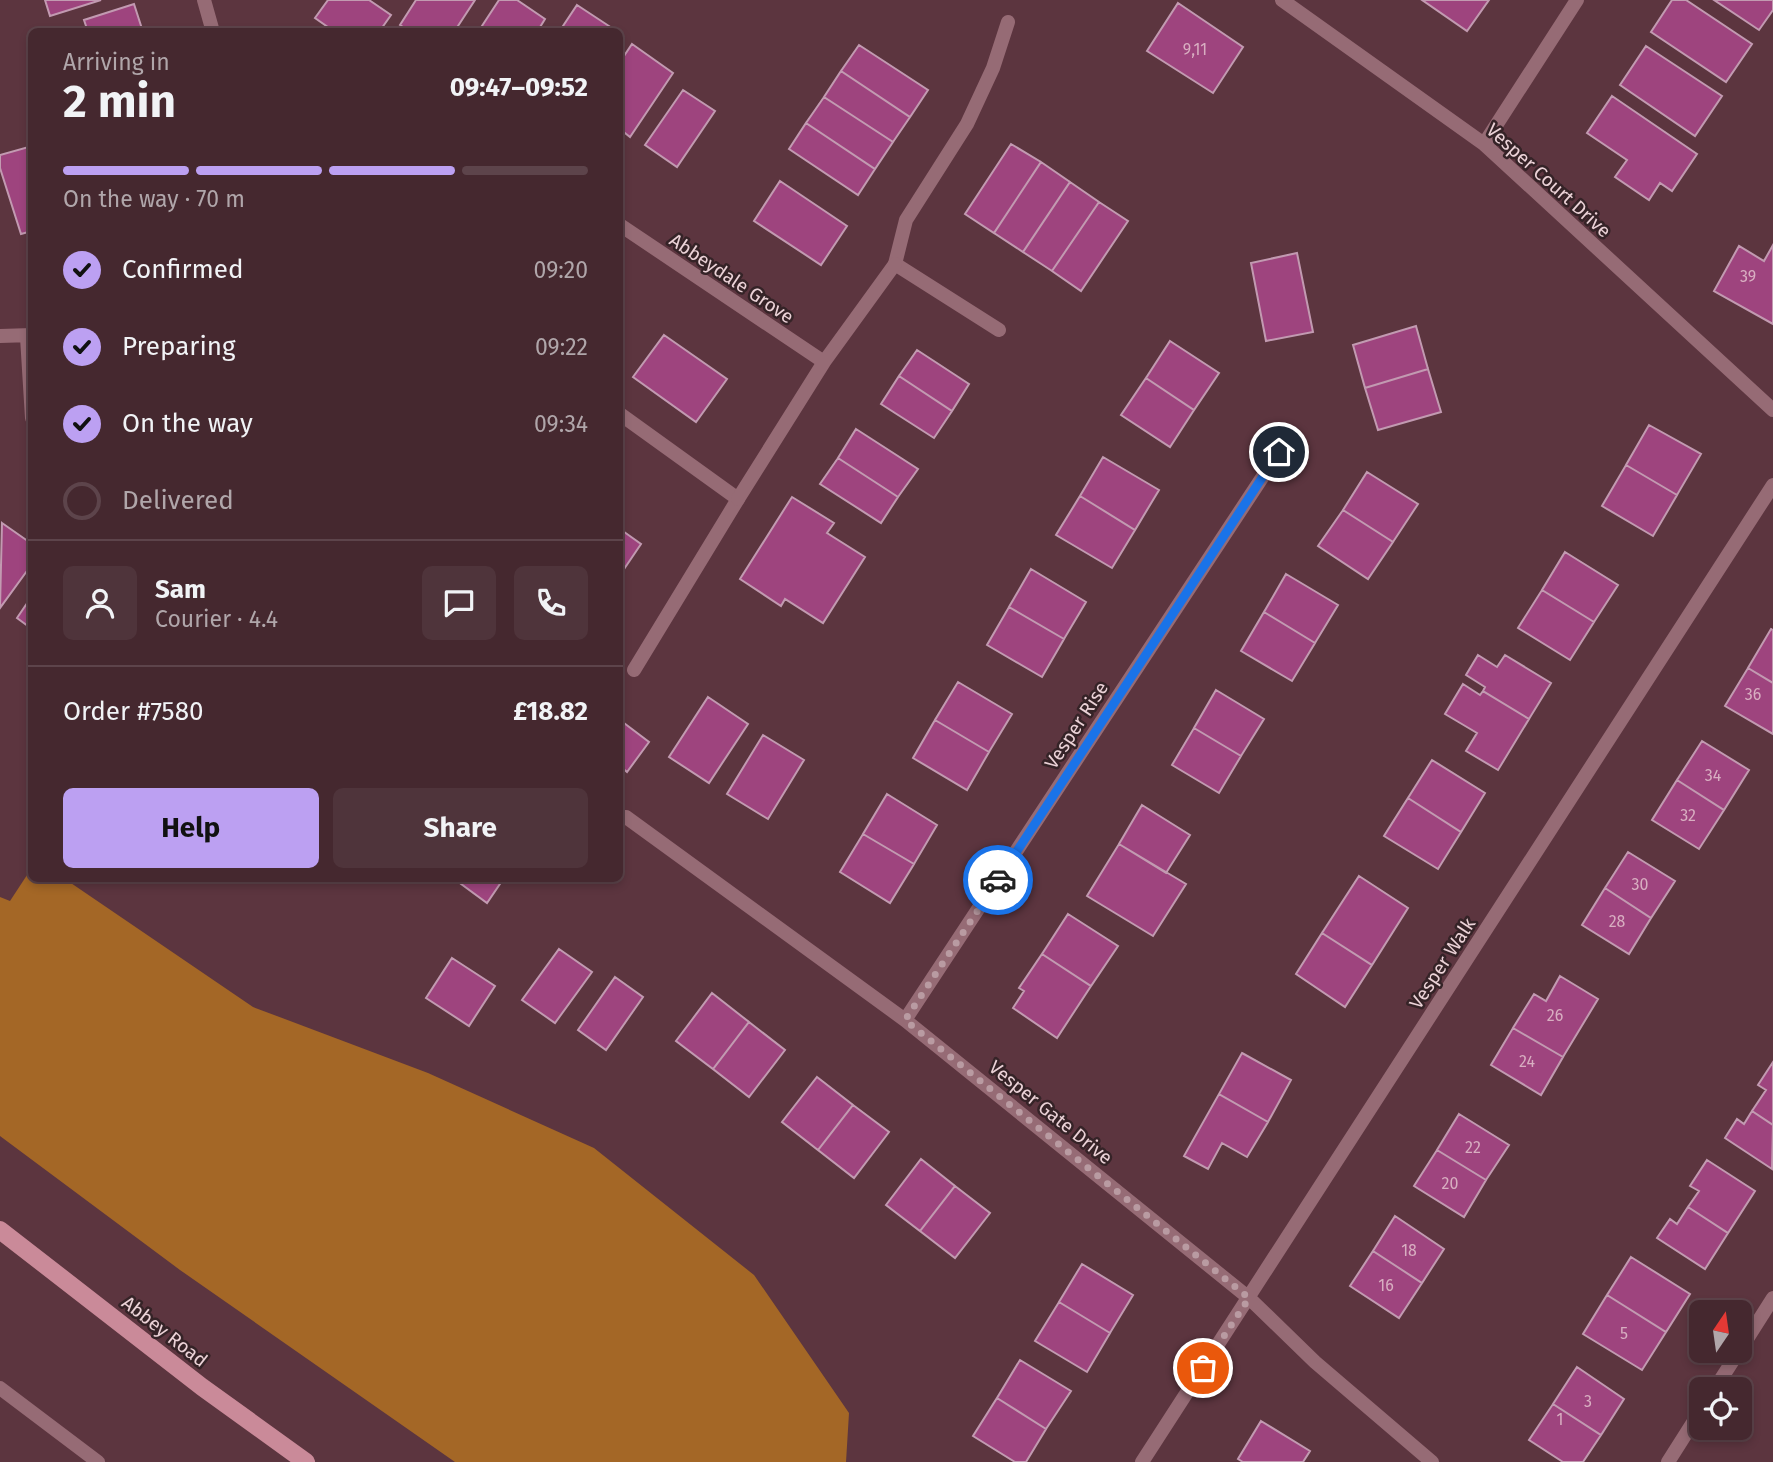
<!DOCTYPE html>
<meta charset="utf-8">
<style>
body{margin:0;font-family:"Fira Sans",sans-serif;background:#4f343b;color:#f1f3f6;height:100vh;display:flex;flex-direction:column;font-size:26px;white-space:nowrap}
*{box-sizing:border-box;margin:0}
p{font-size:23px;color:#b0a6aa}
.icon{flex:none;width:38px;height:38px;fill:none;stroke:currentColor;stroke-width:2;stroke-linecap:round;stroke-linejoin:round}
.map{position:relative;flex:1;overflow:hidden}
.sheet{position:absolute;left:28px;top:28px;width:595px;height:854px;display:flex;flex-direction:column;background:#45282f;border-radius:10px;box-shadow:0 4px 10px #0003,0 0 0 2px #5d444b}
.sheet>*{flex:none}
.needle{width:46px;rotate:13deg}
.controls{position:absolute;left:1689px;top:1300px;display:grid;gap:14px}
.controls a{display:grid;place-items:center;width:63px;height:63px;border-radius:10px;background:#45282f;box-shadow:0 4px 10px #0003,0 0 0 2px #5d444b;font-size:35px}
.pin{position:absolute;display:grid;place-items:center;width:60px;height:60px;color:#fff;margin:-30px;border:4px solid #fff;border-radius:50%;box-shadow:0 2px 7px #0007}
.courier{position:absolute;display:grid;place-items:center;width:70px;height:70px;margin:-35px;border:5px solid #1a73e8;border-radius:50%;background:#fff;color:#222;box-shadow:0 2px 9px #0007}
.head em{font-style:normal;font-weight:700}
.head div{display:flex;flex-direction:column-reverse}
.head{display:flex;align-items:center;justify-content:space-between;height:119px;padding:0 35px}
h1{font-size:46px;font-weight:700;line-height:52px}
.bar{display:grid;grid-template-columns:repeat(4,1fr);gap:10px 7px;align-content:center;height:84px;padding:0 35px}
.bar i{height:9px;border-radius:5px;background:#5d444b}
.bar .current{background:#bca0f2}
.bar p{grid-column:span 4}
.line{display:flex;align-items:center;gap:18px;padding:0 35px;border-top:2px solid #5d444b}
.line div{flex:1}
.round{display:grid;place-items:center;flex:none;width:74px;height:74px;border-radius:10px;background:#4f343b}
ol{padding:0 35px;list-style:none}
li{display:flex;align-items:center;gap:21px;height:77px}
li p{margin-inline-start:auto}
li .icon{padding:7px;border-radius:50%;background:#bca0f2;color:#111;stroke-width:4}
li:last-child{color:#b0a6aa}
li i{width:38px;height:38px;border:4px solid #5d444b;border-radius:50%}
.button{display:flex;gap:14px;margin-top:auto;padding:14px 35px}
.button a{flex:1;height:80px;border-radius:10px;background:#bca0f2;color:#111;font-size:28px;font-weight:700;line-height:80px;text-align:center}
.button a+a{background:#4f343b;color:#f1f3f6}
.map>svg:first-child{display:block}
</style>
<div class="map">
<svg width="1773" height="1462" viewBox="0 0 1773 1462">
<rect width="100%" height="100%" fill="#5c353f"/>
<path fill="#a46726" d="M 31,869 L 32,878 L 65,879 L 253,1007 L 428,1073 L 594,1148 L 754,1275 L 849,1413 L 846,1462 L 455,1462 L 180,1270 L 0,1136 L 0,897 L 10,901 Z"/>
<path fill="#9e447e" stroke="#c29ab1" stroke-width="2" d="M 45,0 L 101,0 L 50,16 Z
M 328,0 L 369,0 L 391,15 L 379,32 L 335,32 L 315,18 Z
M 416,0 L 475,0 L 454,32 L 411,32 L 400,25 Z
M 499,0 L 517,0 L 545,19 L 537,32 L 478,32 Z
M 1422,0 L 1489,0 L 1467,31 Z
M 1672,0 L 1686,0 L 1752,44 L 1726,82 L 1651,32 Z
M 1714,0 L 1773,0 L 1773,10 L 1759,30 Z
M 1178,3 L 1243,47 L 1213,93 L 1147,51 Z
M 134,4 L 143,32 L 88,32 L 84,20 Z
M 577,5 L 615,30 L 614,32 L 559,32 Z
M 632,44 L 673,73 L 630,137 L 620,129 L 620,62 Z
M 859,45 L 928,90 L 910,117 L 841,71 Z
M 1646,46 L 1722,96 L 1695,136 L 1620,85 Z
M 841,71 L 910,117 L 893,142 L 824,97 Z
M 683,90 L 715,111 L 677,167 L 645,145 Z
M 1612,96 L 1697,154 L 1672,191 L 1660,183 L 1649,200 L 1615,177 L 1627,160 L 1587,133 Z
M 824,97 L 893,142 L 875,169 L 806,123 Z
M 806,123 L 875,169 L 858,195 L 789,149 Z
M 1011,144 L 1041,162 L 994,233 L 965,214 Z
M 32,146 L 32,231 L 21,234 L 0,168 L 0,155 Z
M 1041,162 L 1070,182 L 1023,252 L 994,233 Z
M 780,181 L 847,226 L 821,265 L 754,221 Z
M 1070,182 L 1099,202 L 1052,271 L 1023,252 Z
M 1099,202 L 1128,221 L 1081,291 L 1052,271 Z
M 1773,245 L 1773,324 L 1714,291 L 1739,246 L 1764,261 Z
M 1297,253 L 1313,332 L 1266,341 L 1251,263 Z
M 1416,326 L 1428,369 L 1365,388 L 1353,345 Z
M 664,335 L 727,379 L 696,422 L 633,377 Z
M 1170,341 L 1219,373 L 1194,410 L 1146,378 Z
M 917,350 L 969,384 L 952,411 L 899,376 Z
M 1428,369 L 1441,412 L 1378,430 L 1365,388 Z
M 899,376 L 952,411 L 934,438 L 881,404 Z
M 1146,378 L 1194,410 L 1170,447 L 1121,415 Z
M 1649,425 L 1701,454 L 1677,495 L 1626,465 Z
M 856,429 L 918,469 L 898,497 L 838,458 Z
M 1103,457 L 1159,490 L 1135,530 L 1080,496 Z
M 838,458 L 898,497 L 881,523 L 820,484 Z
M 1626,465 L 1677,495 L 1653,536 L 1602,506 Z
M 1367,472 L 1418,504 L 1393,542 L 1343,510 Z
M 1080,496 L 1135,530 L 1112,568 L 1056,535 Z
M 792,497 L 834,523 L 827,533 L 865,557 L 823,623 L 785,599 L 781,606 L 740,579 Z
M 1343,510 L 1393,542 L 1368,579 L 1318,546 Z
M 2,523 L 32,544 L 32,564 L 0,608 Z
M 620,529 L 641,544 L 620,575 Z
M 1565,552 L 1618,585 L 1594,622 L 1542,590 Z
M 1031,569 L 1086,602 L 1064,639 L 1009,607 Z
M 1286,574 L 1338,605 L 1315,643 L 1264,612 Z
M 1542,590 L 1594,622 L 1570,660 L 1518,628 Z
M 32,596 L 32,629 L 17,618 Z
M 1009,607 L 1064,639 L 1042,677 L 987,645 Z
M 1264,612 L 1315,643 L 1292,681 L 1241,651 Z
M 1771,629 L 1773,630 L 1773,683 L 1748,668 Z
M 1478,655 L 1497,667 L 1505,655 L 1551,683 L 1529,719 L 1483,691 L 1485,687 L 1466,675 Z
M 1748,668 L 1773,683 L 1773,734 L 1725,706 Z
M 958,682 L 1012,714 L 989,752 L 935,720 Z
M 1463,684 L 1480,695 L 1483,691 L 1529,719 L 1498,770 L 1466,751 L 1477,733 L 1445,714 Z
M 1216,690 L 1264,719 L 1241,756 L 1194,728 Z
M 708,697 L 748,724 L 709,783 L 669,757 Z
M 620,720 L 649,742 L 627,772 L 620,766 Z
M 935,720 L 989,752 L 967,790 L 913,758 Z
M 1194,728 L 1241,756 L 1219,793 L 1172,765 Z
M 763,735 L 804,760 L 768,819 L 727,794 Z
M 1702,741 L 1749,770 L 1724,810 L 1677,780 Z
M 1432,760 L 1485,793 L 1461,832 L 1408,798 Z
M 1677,780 L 1724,810 L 1699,849 L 1652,820 Z
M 887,794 L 937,825 L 914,864 L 863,834 Z
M 1408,798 L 1461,832 L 1438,869 L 1384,836 Z
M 1142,805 L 1190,835 L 1166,873 L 1119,844 Z
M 863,834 L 914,864 L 890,903 L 840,872 Z
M 1119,844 L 1186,884 L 1153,936 L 1087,896 Z
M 1628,852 L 1675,881 L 1651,918 L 1605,888 Z
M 1359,876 L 1408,908 L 1372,965 L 1322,933 Z
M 453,878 L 504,878 L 487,903 Z
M 1605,888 L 1651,918 L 1629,954 L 1582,925 Z
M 1068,914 L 1118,946 L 1091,986 L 1042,954 Z
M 1322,933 L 1372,965 L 1345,1007 L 1296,974 Z
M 559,949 L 592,972 L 555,1023 L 522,1000 Z
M 1042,954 L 1091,986 L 1057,1038 L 1013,1008 L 1024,991 L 1019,988 Z
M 452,958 L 495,986 L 469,1026 L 426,998 Z
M 1560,976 L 1598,999 L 1563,1057 L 1513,1028 L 1534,994 L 1546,1001 Z
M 615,977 L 643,997 L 606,1050 L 578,1030 Z
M 712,993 L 749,1022 L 713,1069 L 676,1041 Z
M 749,1022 L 785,1050 L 749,1097 L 713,1069 Z
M 1513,1028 L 1563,1057 L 1541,1095 L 1491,1065 Z
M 1242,1053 L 1291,1080 L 1268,1122 L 1219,1094 Z
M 1773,1062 L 1773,1125 L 1752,1111 L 1766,1090 L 1758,1085 Z
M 817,1077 L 853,1105 L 818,1150 L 782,1122 Z
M 1219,1094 L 1268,1122 L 1247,1157 L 1222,1143 L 1208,1169 L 1184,1156 Z
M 853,1105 L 889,1132 L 854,1178 L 818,1150 Z
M 1752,1111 L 1773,1125 L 1772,1169 L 1725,1138 L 1737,1119 L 1744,1124 Z
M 1459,1114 L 1509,1145 L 1486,1180 L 1437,1150 Z
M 1437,1150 L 1486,1180 L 1464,1217 L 1414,1186 Z
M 921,1159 L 955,1186 L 920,1231 L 886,1205 Z
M 1707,1160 L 1755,1191 L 1728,1233 L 1688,1207 L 1699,1191 L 1690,1186 Z
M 955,1186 L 990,1213 L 955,1258 L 920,1231 Z
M 1688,1207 L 1728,1233 L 1705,1269 L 1657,1238 L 1670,1219 L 1677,1224 Z
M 1395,1216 L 1444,1249 L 1422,1283 L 1373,1251 Z
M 1373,1251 L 1422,1283 L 1399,1318 L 1350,1286 Z
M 1631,1257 L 1690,1294 L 1666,1332 L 1607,1295 Z
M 1082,1264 L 1133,1295 L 1110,1333 L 1059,1302 Z
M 1607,1295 L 1666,1332 L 1642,1370 L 1583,1334 Z
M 1059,1302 L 1110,1333 L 1087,1372 L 1035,1341 Z
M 1020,1360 L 1071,1391 L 1046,1429 L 997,1398 Z
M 1577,1367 L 1624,1399 L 1601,1435 L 1553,1404 Z
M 997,1398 L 1046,1429 L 1026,1462 L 1015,1462 L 973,1436 Z
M 1553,1404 L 1601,1435 L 1583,1462 L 1563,1462 L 1529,1440 Z
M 1261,1421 L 1310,1451 L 1303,1462 L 1243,1462 L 1238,1459 Z"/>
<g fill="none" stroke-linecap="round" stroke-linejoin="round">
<path stroke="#966b75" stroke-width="14" d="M 999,330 L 895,264 L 906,220 L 967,124 L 993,68 L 1008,22
M 620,414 L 738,499 L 634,670
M 0,1388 L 98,1462"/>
<path stroke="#966b75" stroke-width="14" d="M 204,0 L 213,32
M 1282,0 L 1484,144 L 1773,410
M 1484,144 L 1577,0
M 620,225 L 824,362 L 895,264
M 0,336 L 32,335
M 27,337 L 32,418
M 738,499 L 824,362
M 626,817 L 905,1020 L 1249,1298 L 1315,1362 L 1432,1462
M 905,1020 L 1279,452
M 1740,1350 L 1773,1298
M 1714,1390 L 1739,1351
M 1142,1462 L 1773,485
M 1668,1462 L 1701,1410"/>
<path stroke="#ca8a99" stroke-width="18" d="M 0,1230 L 202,1387 L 306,1462"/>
</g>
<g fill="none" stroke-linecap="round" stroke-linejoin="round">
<path stroke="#b99ba2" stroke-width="7" stroke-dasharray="0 12.6" d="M 998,880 L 905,1020 L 1249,1298 L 1203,1368"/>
<path stroke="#1a73e8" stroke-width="9" d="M 998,880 L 1279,452"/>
</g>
<g text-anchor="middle" stroke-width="5" stroke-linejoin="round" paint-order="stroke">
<g font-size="16" fill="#d8aec1">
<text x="1195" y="55">9,11</text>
<text x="1748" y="282">39</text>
<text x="1753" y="700">36</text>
<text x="1713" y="781">34</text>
<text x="1688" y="821">32</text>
<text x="1640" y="890">30</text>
<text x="1617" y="927">28</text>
<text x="1555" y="1021">26</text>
<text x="1527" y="1067">24</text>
<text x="1473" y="1153">22</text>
<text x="1450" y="1189">20</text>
<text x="1409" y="1256">18</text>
<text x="1386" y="1291">16</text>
<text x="1624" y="1339">5</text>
<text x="1588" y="1407">3</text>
<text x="1560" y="1425">1</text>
</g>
<g font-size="19" fill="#ebd2d7" stroke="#352327">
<text transform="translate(1549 180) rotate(42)" y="7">Vesper Court Drive</text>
<text transform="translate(732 278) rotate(34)" y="7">Abbeydale Grove</text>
<text transform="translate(1076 725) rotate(-57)" y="7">Vesper Rise</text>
<text transform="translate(1442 963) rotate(-57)" y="7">Vesper Walk</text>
<text transform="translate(1051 1112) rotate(39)" y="7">Vesper Gate Drive</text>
<text transform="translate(165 1331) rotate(38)" y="7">Abbey Road</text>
</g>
</g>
</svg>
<div class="controls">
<a><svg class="needle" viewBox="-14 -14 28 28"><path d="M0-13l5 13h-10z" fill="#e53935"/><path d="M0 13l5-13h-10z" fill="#b0a6aa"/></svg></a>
<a><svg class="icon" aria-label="locate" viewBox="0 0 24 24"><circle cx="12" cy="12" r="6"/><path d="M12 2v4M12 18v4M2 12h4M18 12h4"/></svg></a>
</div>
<div class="pin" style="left:1203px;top:1368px;background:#ea580c"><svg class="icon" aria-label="bag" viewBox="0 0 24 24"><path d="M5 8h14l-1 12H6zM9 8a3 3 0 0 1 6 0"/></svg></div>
<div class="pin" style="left:1279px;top:452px;background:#1f2937"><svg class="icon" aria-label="home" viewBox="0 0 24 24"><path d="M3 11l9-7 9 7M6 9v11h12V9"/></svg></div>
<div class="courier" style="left:998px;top:880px"><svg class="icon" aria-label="car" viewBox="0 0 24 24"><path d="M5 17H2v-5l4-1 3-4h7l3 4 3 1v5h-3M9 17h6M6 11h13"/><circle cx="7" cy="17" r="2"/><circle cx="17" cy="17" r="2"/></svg></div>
<section class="sheet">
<div class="head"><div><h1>2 min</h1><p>Arriving in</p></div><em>09:47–09:52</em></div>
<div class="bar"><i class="current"></i><i class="current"></i><i class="current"></i><i></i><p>On the way · 70 m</p></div>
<ol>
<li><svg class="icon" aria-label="check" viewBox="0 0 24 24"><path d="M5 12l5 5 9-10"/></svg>Confirmed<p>09:20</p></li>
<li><svg class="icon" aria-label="check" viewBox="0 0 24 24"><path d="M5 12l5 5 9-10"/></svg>Preparing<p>09:22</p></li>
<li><svg class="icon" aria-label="check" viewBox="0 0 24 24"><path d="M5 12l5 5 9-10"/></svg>On the way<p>09:34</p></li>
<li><i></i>Delivered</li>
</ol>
<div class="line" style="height:126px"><a class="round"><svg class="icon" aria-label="person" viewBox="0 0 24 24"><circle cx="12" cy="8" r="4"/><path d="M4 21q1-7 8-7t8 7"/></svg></a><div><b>Sam</b><p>Courier · 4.4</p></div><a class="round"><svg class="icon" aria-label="chat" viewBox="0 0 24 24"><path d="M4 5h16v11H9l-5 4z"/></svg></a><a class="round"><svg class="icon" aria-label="phone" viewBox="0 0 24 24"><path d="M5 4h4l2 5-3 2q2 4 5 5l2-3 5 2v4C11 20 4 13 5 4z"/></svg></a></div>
<div class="line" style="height:91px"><div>Order #7580</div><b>£18.82</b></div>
<div class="button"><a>Help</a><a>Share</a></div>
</section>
</div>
